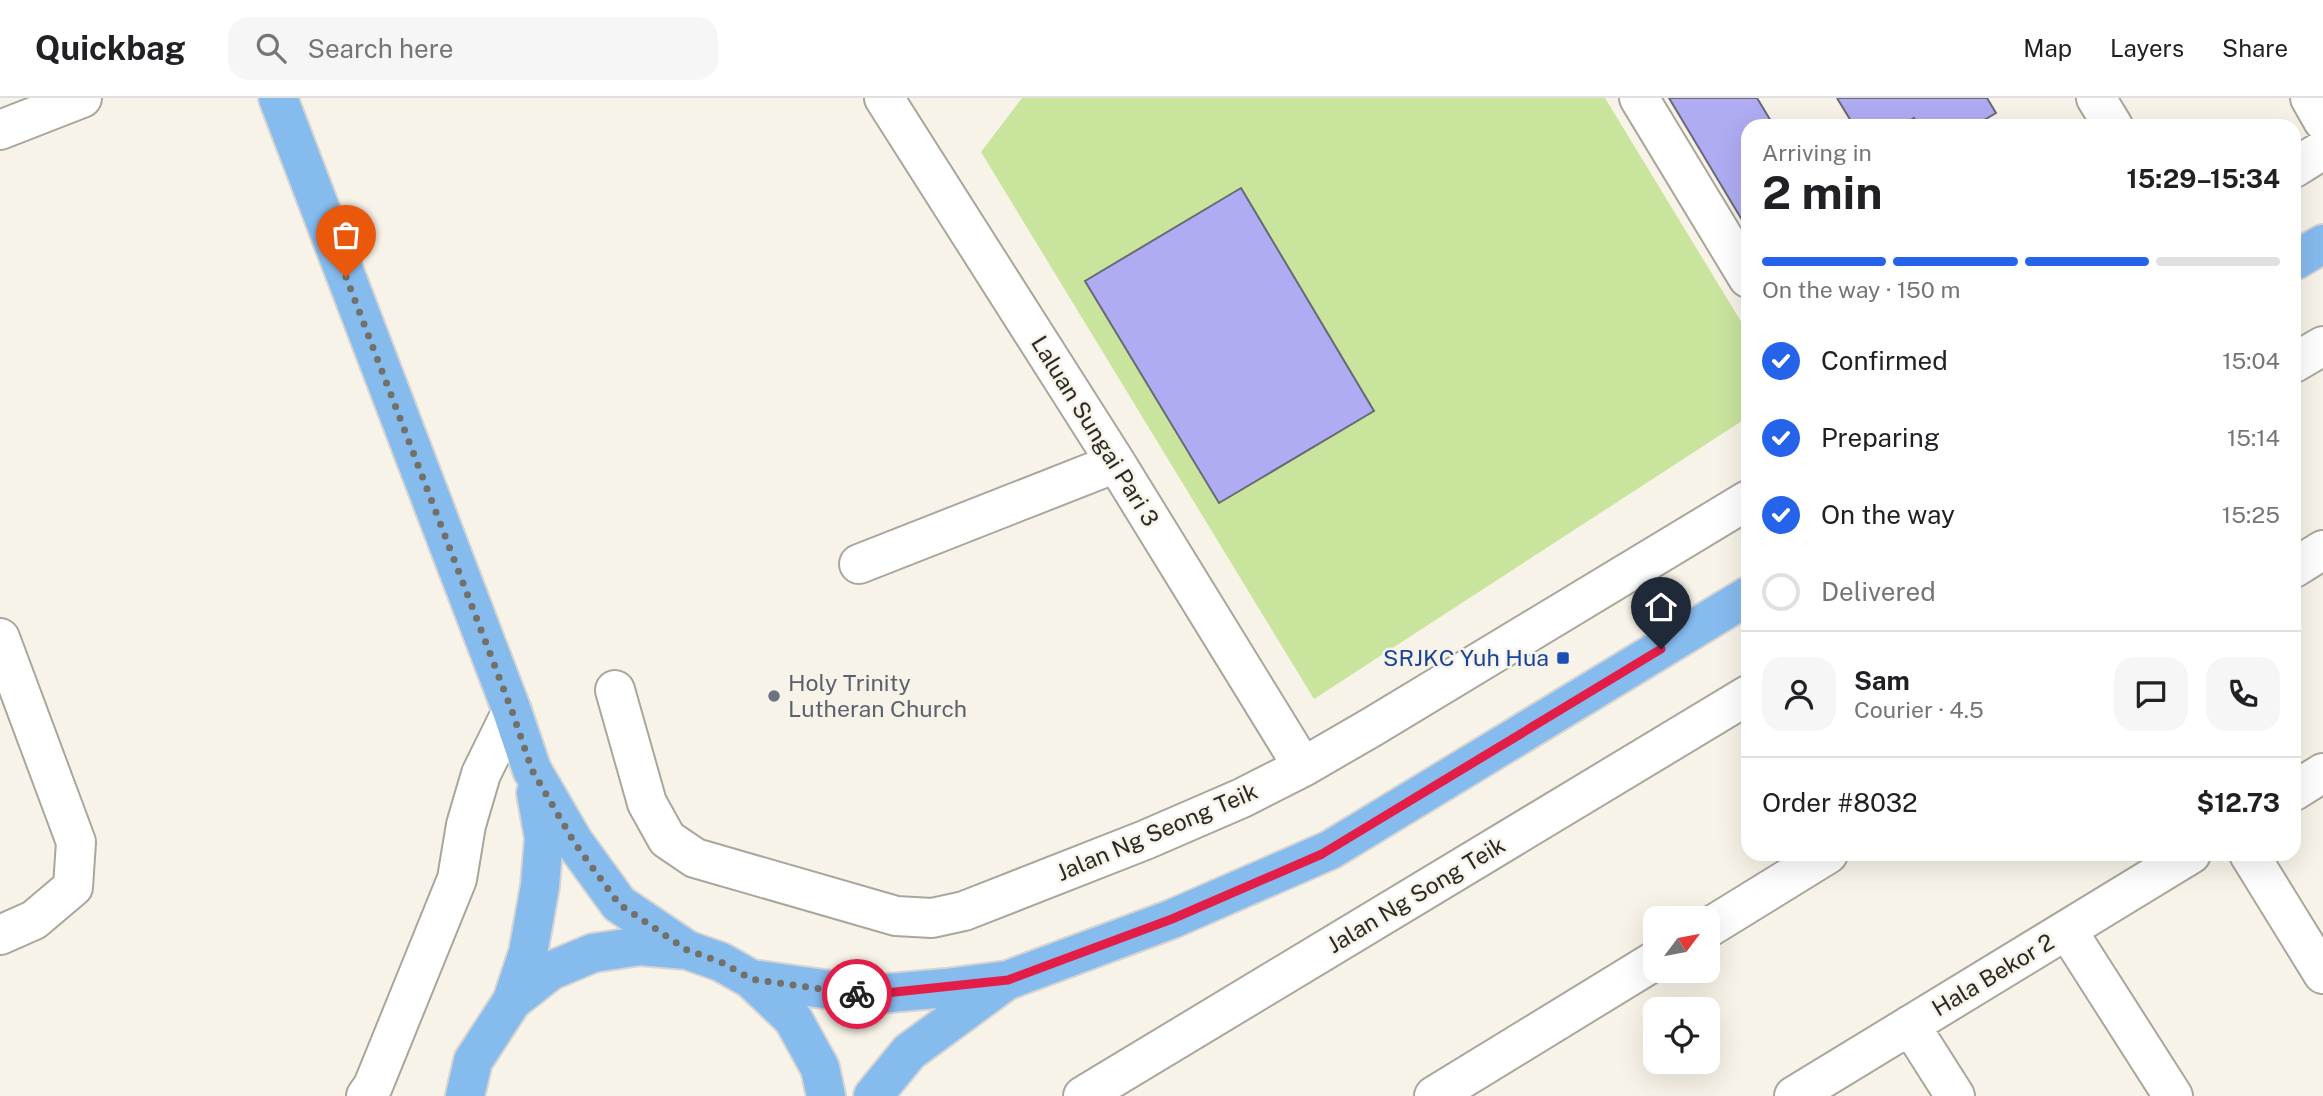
<!DOCTYPE html>
<meta charset="utf-8">
<style>
body{margin:0;font-family:"Public Sans",sans-serif;background:#f6f6f6;color:#202124;height:100vh;display:flex;flex-direction:column;font-size:26px;white-space:nowrap}
*{box-sizing:border-box;margin:0}
p{font-size:23px;color:#757577}
.icon{flex:none;width:38px;height:38px;fill:none;stroke:currentColor;stroke-width:2;stroke-linecap:round;stroke-linejoin:round}
.map{position:relative;flex:1;overflow:hidden}
.drawer{position:absolute;left:1741px;top:21px;width:560px;height:742px;display:flex;flex-direction:column;background:#fff;border-radius:21px;box-shadow:0 7px 28px #0002}
.drawer>*{flex:none}
.needle{width:46px;rotate:58deg}
.buttons{position:absolute;left:1643px;top:808px;display:grid;gap:14px}
.buttons a{display:grid;place-items:center;width:77px;height:77px;border-radius:14px;background:#fff;box-shadow:0 7px 28px #0002;font-size:35px}
.pin{position:absolute;display:grid;place-items:center;width:60px;height:60px;color:#fff;margin:-72px -30px;border-radius:50% 50% 50% 0;rotate:-45deg;box-shadow:0 0 7px #0007}
.pin .icon{rotate:45deg}
.courier{position:absolute;display:grid;place-items:center;width:70px;height:70px;margin:-35px;border:5px solid #e11d48;border-radius:50%;background:#fff;color:#222;box-shadow:0 2px 9px #0007}
.summary em{font-style:normal;font-weight:700}
.summary div{display:flex;flex-direction:column-reverse}
.summary{display:flex;align-items:center;justify-content:space-between;height:119px;padding:0 21px}
h1{font-size:46px;font-weight:700;line-height:52px}
.bar{display:grid;grid-template-columns:repeat(4,1fr);gap:10px 7px;align-content:center;height:84px;padding:0 21px}
.bar i{height:9px;border-radius:5px;background:#e0e0e0}
.bar .selected{background:#2563eb}
.bar p{grid-column:span 4}
.line{display:flex;align-items:center;gap:18px;padding:0 21px;border-top:2px solid #e0e0e0}
.line div{flex:1}
.round{display:grid;place-items:center;flex:none;width:74px;height:74px;border-radius:21px;background:#f6f6f6}
ol{padding:0 21px;list-style:none}
li{display:flex;align-items:center;gap:21px;height:77px}
li p{margin-inline-start:auto}
li .icon{padding:7px;border-radius:50%;background:#2563eb;color:#fff;stroke-width:4}
li:last-child{color:#757577}
li i{width:38px;height:38px;border:4px solid #e0e0e0;border-radius:50%}
header{display:flex;align-items:center;gap:42px;box-sizing:border-box;height:98px;padding:0 35px;background:#fff;border-bottom:2px solid #e0e0e0}
header strong{font-size:33px}
nav{display:flex;gap:38px;margin-inline-start:auto;font-size:24px}
.search{width:490px;height:63px;background:#f6f6f6;display:flex;align-items:center;gap:18px;box-sizing:border-box;padding:0 24px;border-radius:21px;color:#757577;font-size:26px}
.map>svg:first-child{display:block}
</style>
<header>
<strong>Quickbag</strong>
<div class="search"><svg class="icon" aria-label="search" viewBox="0 0 24 24"><circle cx="10" cy="10" r="6"/><path d="M15 15l6 6"/></svg>Search here</div>
<nav><a>Map</a><a>Layers</a><a>Share</a></nav>
</header>
<div class="map">
<svg width="2323" height="998" viewBox="0 0 2323 998">
<rect width="100%" height="100%" fill="#f7f3e8"/>
<path fill="#c8e49d" d="M 1022,0 L 1605,0 L 1748,235 L 1748,319 L 1314,601 L 981,54 Z"/>
<path fill="#afacf3" stroke="#696973" stroke-width="2" d="M 1669,0 L 1757,0 L 1774,28 L 1748,28 L 1748,132 Z
M 1837,0 L 1987,0 L 1996,15 L 1974,28 L 1918,28 L 1914,20 L 1901,28 L 1854,28 Z
M 1241,90 L 1374,313 L 1219,405 L 1085,183 Z"/>
<g fill="none" stroke-linecap="round" stroke-linejoin="round">
<g stroke="#aaa69c" stroke-width="42">
<path id="minor" d="M 884,0 L 1116,365 L 1303,669
M 1639,0 L 1748,180
M 2096,0 L 2113,28
M 2310,0 L 2323,23
M 0,32 L 82,0
M 2294,70 L 2323,52
M 2294,265 L 2323,248
M 859,466 L 1116,365
M 2294,470 L 2323,452
M 0,540 L 76,744 L 73,789 L 34,822 L 0,837
M 615,592 L 647,705 L 667,741 L 695,760 L 896,818 L 932,820 L 964,813 L 1145,742 L 1242,700 L 1303,669 L 1372,629 L 1748,402
M 2294,693 L 2323,675
M 2249,756 L 2323,876
M 1708,830 L 1828,756
M 2067,832 L 2173,998
M 1910,927 L 1955,998
M 366,998 L 373,988 L 457,781 L 466,727 L 481,676 L 512,613
M 1083,998 L 1748,597
M 1434,998 L 1656,862
M 1794,998 L 2191,756"/>
</g>
<g stroke="#d5d4d3" stroke-width="42">
<path id="major" d="M 278,0 L 512,613 L 532,672 L 574,744 L 619,806 L 687,852
M 2294,163 L 2323,146
M 751,881 L 867,897 L 946,890 L 1008,882 L 1172,821 L 1330,752 L 1748,498
M 512,903 L 528,855 L 540,788 L 544,740 L 536,695
M 465,998 L 473,963 L 512,903 L 550,873 L 593,855 L 640,848 L 687,852 L 721,864 L 751,881 L 793,921 L 820,970 L 826,998
M 873,998 L 909,954 L 1003,885"/>
</g>
<use href="#minor" stroke="#fff" stroke-width="38"/>
<use href="#major" stroke="#86bbee" stroke-width="38"/>
</g>
<g fill="none" stroke-linecap="round" stroke-linejoin="round">
<path stroke="#727069" stroke-width="7" stroke-dasharray="0 12.6" d="M 346,179 L 512,613 L 532,672 L 574,744 L 619,806 L 687,852 L 721,864 L 751,881 L 857,896"/>
<path stroke="#e11d48" stroke-width="9" d="M 857,896 L 867,897 L 1008,882 L 1172,821 L 1322,756 L 1661,551"/>
</g>
<rect fill="#1a4fb4" stroke="#f7f3e8" stroke-width="2.5" x="1556" y="553" width="14" height="14" rx="3.5"/>
<circle fill="#6b7280" stroke="#f7f3e8" stroke-width="2.5" cx="774" cy="598" r="7"/>
<g text-anchor="middle" stroke-width="5" stroke-linejoin="round" paint-order="stroke">
<g font-size="23" fill="#2b2925" stroke="#f7f3e8">
<text transform="translate(1095 333) rotate(58)" y="8">Laluan Sungai Pari 3</text>
<text transform="translate(1157 734) rotate(-23)" y="8">Jalan Ng Seong Teik</text>
<text transform="translate(1416 797) rotate(-31)" y="8">Jalan Ng Song Teik</text>
<text transform="translate(1993 877) rotate(-31)" y="8">Hala Bekor 2</text>
</g>
<g font-size="23" fill="#164399" stroke="#f7f3e8" text-anchor="end">
<text x="1549" y="568">SRJKC Yuh Hua</text>
</g>
<g font-size="23" fill="#5b616d" stroke="#f7f3e8" text-anchor="start">
<text x="788" y="593">Holy Trinity<tspan x="788" dy="26">Lutheran Church</tspan></text>
</g>
</g>
</svg>
<div class="buttons">
<a><svg class="needle" viewBox="-14 -14 28 28"><path d="M0-13l5 13h-10z" fill="#e53935"/><path d="M0 13l5-13h-10z" fill="#757577"/></svg></a>
<a><svg class="icon" aria-label="locate" viewBox="0 0 24 24"><circle cx="12" cy="12" r="6"/><path d="M12 2v4M12 18v4M2 12h4M18 12h4"/></svg></a>
</div>
<div class="pin" style="left:346px;top:179px;background:#ea580c"><svg class="icon" aria-label="bag" viewBox="0 0 24 24"><path d="M5 8h14l-1 12H6zM9 8a3 3 0 0 1 6 0"/></svg></div>
<div class="pin" style="left:1661px;top:551px;background:#1f2937"><svg class="icon" aria-label="home" viewBox="0 0 24 24"><path d="M3 11l9-7 9 7M6 9v11h12V9"/></svg></div>
<div class="courier" style="left:857px;top:896px"><svg class="icon" aria-label="bike" viewBox="0 0 24 24"><circle cx="6" cy="16" r="4"/><circle cx="18" cy="16" r="4"/><path d="M6 16l4-8h5l3 8M10 8l3 8H6M13 5h3"/></svg></div>
<section class="drawer">
<div class="summary"><div><h1>2 min</h1><p>Arriving in</p></div><em>15:29–15:34</em></div>
<div class="bar"><i class="selected"></i><i class="selected"></i><i class="selected"></i><i></i><p>On the way · 150 m</p></div>
<ol>
<li><svg class="icon" aria-label="check" viewBox="0 0 24 24"><path d="M5 12l5 5 9-10"/></svg>Confirmed<p>15:04</p></li>
<li><svg class="icon" aria-label="check" viewBox="0 0 24 24"><path d="M5 12l5 5 9-10"/></svg>Preparing<p>15:14</p></li>
<li><svg class="icon" aria-label="check" viewBox="0 0 24 24"><path d="M5 12l5 5 9-10"/></svg>On the way<p>15:25</p></li>
<li><i></i>Delivered</li>
</ol>
<div class="line" style="height:126px"><a class="round"><svg class="icon" aria-label="person" viewBox="0 0 24 24"><circle cx="12" cy="8" r="4"/><path d="M4 21q1-7 8-7t8 7"/></svg></a><div><b>Sam</b><p>Courier · 4.5</p></div><a class="round"><svg class="icon" aria-label="chat" viewBox="0 0 24 24"><path d="M4 5h16v11H9l-5 4z"/></svg></a><a class="round"><svg class="icon" aria-label="phone" viewBox="0 0 24 24"><path d="M5 4h4l2 5-3 2q2 4 5 5l2-3 5 2v4C11 20 4 13 5 4z"/></svg></a></div>
<div class="line" style="height:91px"><div>Order #8032</div><b>$12.73</b></div>
</section>
</div>
